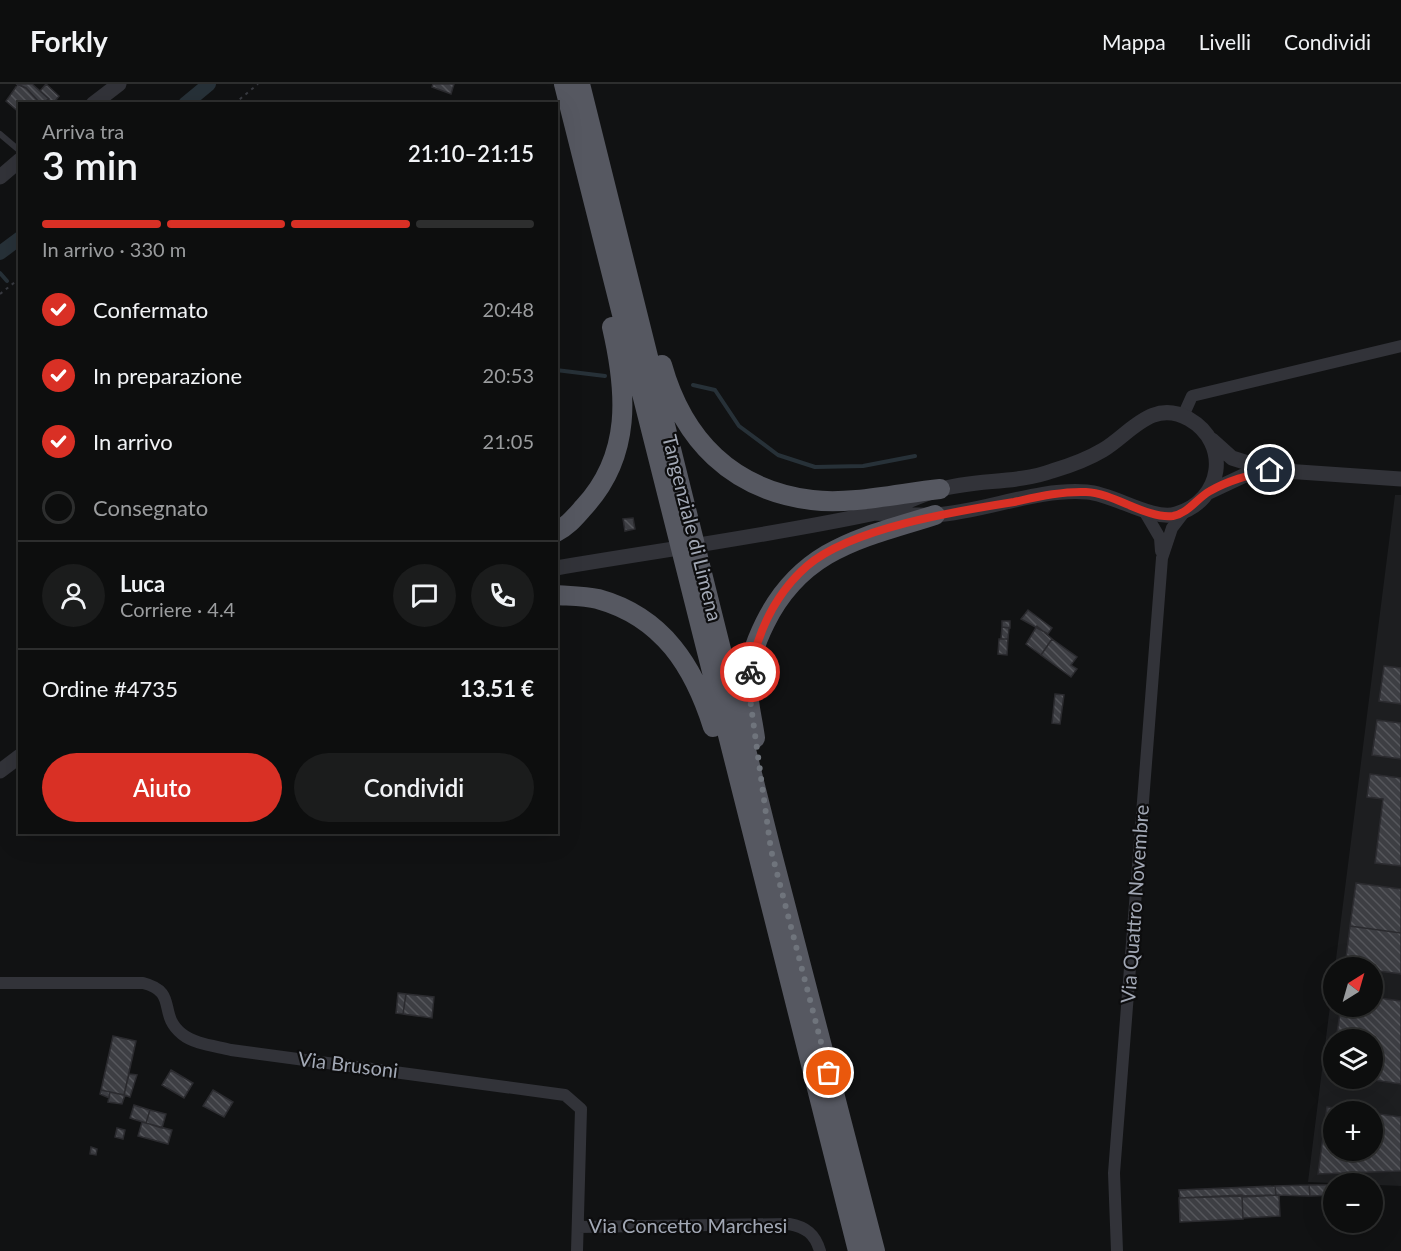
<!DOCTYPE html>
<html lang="it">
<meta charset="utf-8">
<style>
body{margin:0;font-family:Lato,sans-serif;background:#1b1c1c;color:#f1f3f6;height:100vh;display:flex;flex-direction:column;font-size:22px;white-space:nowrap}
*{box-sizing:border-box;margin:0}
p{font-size:20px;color:#9a9c9e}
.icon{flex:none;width:33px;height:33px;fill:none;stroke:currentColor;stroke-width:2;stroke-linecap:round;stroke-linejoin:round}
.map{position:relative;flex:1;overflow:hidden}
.panel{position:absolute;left:18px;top:18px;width:540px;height:732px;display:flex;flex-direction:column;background:#0d0e0e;border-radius:0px;box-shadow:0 6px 24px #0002,0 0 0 2px #2d2e2e}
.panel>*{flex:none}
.needle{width:39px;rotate:37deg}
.controls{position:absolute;left:1323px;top:873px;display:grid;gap:12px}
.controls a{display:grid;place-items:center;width:60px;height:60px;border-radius:50%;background:#0d0e0e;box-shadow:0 6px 24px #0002,0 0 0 2px #2d2e2e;font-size:30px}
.pin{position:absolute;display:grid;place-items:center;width:51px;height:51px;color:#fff;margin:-26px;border:3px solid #fff;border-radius:50%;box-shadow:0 2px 6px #0007}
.courier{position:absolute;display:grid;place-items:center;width:60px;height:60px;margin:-30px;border:4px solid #d93025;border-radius:50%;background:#fff;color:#222;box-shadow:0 2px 8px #0007}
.overview em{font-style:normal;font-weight:600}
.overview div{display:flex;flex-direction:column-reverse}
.overview{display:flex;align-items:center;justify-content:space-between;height:102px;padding:0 24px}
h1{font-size:39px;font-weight:600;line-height:45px}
.bar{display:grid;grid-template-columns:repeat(4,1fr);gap:9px 6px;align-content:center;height:72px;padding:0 24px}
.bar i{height:8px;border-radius:4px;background:#2d2e2e}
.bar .on{background:#d93025}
.bar p{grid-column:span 4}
.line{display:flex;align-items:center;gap:15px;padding:0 24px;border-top:2px solid #2d2e2e}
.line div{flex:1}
.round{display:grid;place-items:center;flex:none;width:63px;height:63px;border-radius:32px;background:#1b1c1c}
ol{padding:0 24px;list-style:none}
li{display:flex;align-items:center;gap:18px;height:66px}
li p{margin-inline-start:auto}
li .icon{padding:6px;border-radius:50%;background:#d93025;color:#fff;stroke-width:4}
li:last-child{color:#9a9c9e}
li i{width:33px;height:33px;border:3px solid #2d2e2e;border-radius:50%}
.cta{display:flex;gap:12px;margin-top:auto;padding:12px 24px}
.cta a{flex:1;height:69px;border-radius:36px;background:#d93025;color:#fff;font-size:24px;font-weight:600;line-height:69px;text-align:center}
.cta a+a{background:#1b1c1c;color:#f1f3f6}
header{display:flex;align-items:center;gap:36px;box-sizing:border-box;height:84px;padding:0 30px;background:#0d0e0e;border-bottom:2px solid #2d2e2e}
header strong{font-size:28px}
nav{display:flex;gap:33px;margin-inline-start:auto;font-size:21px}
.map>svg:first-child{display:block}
</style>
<header>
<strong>Forkly</strong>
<nav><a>Mappa</a><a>Livelli</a><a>Condividi</a></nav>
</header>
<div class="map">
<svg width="1401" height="1167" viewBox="0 0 1401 1167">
<defs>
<pattern id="building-back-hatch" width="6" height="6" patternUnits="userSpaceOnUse" patternTransform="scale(1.5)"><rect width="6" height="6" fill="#3d3e43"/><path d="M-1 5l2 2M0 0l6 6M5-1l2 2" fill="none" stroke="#56575c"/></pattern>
</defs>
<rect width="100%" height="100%" fill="#111213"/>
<path fill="#1d1e20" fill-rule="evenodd" d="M 1395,411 L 1401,411 L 1401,1102 L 1308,1098 L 1333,898 L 1334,922 L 1372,922 L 1372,884 L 1335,883 ZM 1334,956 L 1372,956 L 1372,994 L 1334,994 ZM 1334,1028 L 1372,1028 L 1372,1066 L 1334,1066 Z"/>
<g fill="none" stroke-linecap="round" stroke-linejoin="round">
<path stroke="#273138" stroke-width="4" d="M 0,189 L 7,197
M 556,286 L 605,292
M 693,301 L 715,306 L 739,342 L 778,371 L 815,383 L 863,382 L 915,372"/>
<path stroke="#273138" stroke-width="14" d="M 185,20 L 209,0
M 0,169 L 20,154"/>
</g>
<path fill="url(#building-back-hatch)" stroke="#2b2b2f" stroke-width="1.5" d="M 16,0 L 32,0 L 49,15 L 41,20 L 26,4 Z
M 18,0 L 26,4 L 41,20 L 20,20 L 20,29 L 6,17 Z
M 46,0 L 59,12 L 53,20 L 45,19 L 49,15 L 40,7 Z
M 433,0 L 454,0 L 451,10 L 432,3 Z
M 633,434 L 635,445 L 625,447 L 623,435 Z
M 1028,526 L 1052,544 L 1048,550 L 1021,535 Z
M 1002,537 L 1010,537 L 1010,544 L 1002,543 Z
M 1037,542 L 1052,555 L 1041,571 L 1026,560 Z
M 1002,543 L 1009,544 L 1008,555 L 1001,555 Z
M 999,555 L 1008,555 L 1007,571 L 998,570 Z
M 1052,555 L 1077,573 L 1071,581 L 1077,585 L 1071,593 L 1041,571 Z
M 1384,582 L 1401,584 L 1401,620 L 1379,617 Z
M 1055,610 L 1064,611 L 1060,640 L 1052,639 Z
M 1377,636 L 1401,639 L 1401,675 L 1372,671 Z
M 1370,690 L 1401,694 L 1401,782 L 1375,779 L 1383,715 L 1367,713 Z
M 1356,799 L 1401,805 L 1401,849 L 1350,842 Z
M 1350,842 L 1401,849 L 1401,890 L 1372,886 L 1372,884 L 1345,883 Z
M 398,909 L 406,910 L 403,930 L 396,929 Z
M 406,910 L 434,913 L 432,934 L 403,930 Z
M 1372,913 L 1401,917 L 1401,1000 L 1360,994 L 1372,994 L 1372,956 L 1336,956 L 1341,922 L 1372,922 Z
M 113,952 L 136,957 L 124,1011 L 101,1006 Z
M 171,986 L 193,999 L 184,1014 L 162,1001 Z
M 129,990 L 137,991 L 130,1013 L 124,1011 Z
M 101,1006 L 110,1008 L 109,1014 L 100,1010 Z
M 213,1006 L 233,1018 L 224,1033 L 203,1022 Z
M 110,1008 L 125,1011 L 122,1020 L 108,1018 Z
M 134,1021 L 150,1026 L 146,1039 L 130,1034 Z
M 1327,1023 L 1363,1028 L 1334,1028 L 1334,1066 L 1372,1066 L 1372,1029 L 1401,1033 L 1401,1087 L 1318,1090 Z
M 150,1026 L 166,1030 L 162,1044 L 146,1039 Z
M 142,1038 L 172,1046 L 168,1060 L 138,1052 Z
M 117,1044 L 125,1046 L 123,1055 L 115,1053 Z
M 91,1063 L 97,1065 L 96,1071 L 90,1070 Z
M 1309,1101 L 1334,1101 L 1334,1111 L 1310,1112 Z
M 1309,1101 L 1310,1112 L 1276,1111 L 1275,1102 Z
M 1275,1102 L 1276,1111 L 1180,1114 L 1179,1106 Z
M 1242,1111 L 1243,1135 L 1180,1138 L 1179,1114 Z
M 1279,1111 L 1280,1132 L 1243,1134 L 1242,1113 Z"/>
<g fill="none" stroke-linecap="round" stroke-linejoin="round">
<path stroke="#383a40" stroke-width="2" stroke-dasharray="3 4.5" stroke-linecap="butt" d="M 234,20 L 258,0
M 0,210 L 20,194"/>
<path stroke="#323339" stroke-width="6" d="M 0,50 L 20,67"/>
<path stroke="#323339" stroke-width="12" d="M 1183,332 L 1192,312 L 1401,262
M 1143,425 L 1160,454 L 1161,467
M 0,899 L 143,899 C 179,908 157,930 182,950 C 194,960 215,962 231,966 L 565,1011 L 581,1025 L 577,1167
M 578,1143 L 789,1140 C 806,1143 815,1150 820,1167
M 1117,1167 L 1114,1089 L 1162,474 L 1172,444 L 1185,427"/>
<path stroke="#323339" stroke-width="15" d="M 93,20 L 119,0
M 0,93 L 20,76
M 1212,356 L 1232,374 L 1270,386 L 1401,395
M 1209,408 L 1243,392 L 1270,386
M 556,484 C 661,466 767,452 871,430 C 894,425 916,412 938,406 C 975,395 1016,400 1052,387 C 1069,382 1088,375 1103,366 C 1130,350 1152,314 1189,335 C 1231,359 1223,417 1176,430 C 1152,437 1114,410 1087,408 C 1036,404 985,428 935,431 C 915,432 894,430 874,429
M 0,687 L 20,672"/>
<path stroke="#565861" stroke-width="20" d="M 564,0 L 858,1167
M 580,0 L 771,766 L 875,1167
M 662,281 C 683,356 732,406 812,416 C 851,421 901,409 940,405
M 556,448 C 568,442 575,433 584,423 C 632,371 627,308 612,243
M 556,511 C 570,512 585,512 598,515 C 663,533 694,583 713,643
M 755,654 C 753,637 747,617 748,600 C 748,579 756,557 765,539 C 802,464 862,454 935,431"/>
</g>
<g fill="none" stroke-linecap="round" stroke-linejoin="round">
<path stroke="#6f747c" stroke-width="6" stroke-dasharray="0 10.8" d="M 750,588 L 748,600 L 771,766 L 829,989"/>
<path stroke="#d93025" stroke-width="8" d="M 750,588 C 758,547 775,510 807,482 C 851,444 957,427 1014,418 C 1037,413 1062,407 1086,408 C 1114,409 1146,435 1173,432 C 1189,429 1197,414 1210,407 C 1229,396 1250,391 1270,386"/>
</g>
<g text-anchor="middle" stroke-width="4.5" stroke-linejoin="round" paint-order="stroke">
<g font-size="20" fill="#a2a8b5" stroke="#0d0d0e">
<text transform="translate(692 444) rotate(76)" y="7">Tangenziale di Limena</text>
<text transform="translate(1135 820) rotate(-86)" y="7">Via Quattro Novembre</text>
<text transform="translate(348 981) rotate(7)" y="7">Via Brusoni</text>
<text x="688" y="1149">Via Concetto Marchesi</text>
</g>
</g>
</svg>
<div class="controls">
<a><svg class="needle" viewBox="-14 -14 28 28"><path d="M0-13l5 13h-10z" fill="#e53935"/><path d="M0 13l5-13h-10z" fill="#9a9c9e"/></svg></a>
<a><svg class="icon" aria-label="layers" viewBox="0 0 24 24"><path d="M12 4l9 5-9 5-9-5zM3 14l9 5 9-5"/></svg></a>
<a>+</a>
<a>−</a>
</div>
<div class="pin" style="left:829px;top:989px;background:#ea580c"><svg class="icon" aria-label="bag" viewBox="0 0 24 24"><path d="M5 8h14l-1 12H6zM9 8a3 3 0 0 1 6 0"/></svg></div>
<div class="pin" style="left:1270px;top:386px;background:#1f2937"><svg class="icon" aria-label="home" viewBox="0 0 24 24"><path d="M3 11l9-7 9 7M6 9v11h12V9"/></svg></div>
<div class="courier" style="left:750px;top:588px"><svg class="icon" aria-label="bike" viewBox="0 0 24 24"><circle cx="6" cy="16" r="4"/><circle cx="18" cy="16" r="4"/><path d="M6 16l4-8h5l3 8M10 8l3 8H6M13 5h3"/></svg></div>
<section class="panel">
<div class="overview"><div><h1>3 min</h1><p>Arriva tra</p></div><em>21:10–21:15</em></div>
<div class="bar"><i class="on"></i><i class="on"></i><i class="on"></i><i></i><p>In arrivo · 330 m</p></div>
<ol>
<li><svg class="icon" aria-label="check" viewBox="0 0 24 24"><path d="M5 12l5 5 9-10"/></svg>Confermato<p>20:48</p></li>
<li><svg class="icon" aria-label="check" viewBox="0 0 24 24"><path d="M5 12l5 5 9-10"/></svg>In preparazione<p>20:53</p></li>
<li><svg class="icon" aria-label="check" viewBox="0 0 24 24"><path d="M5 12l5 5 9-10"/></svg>In arrivo<p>21:05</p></li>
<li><i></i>Consegnato</li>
</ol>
<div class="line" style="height:108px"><a class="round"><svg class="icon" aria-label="person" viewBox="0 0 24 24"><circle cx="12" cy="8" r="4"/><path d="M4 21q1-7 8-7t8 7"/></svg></a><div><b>Luca</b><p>Corriere · 4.4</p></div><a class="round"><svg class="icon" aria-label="chat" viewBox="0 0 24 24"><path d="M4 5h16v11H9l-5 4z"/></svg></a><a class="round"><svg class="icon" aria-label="phone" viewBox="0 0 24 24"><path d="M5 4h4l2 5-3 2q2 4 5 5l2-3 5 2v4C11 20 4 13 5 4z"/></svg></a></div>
<div class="line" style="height:78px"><div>Ordine #4735</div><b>13.51 €</b></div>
<div class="cta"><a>Aiuto</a><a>Condividi</a></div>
</section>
</div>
